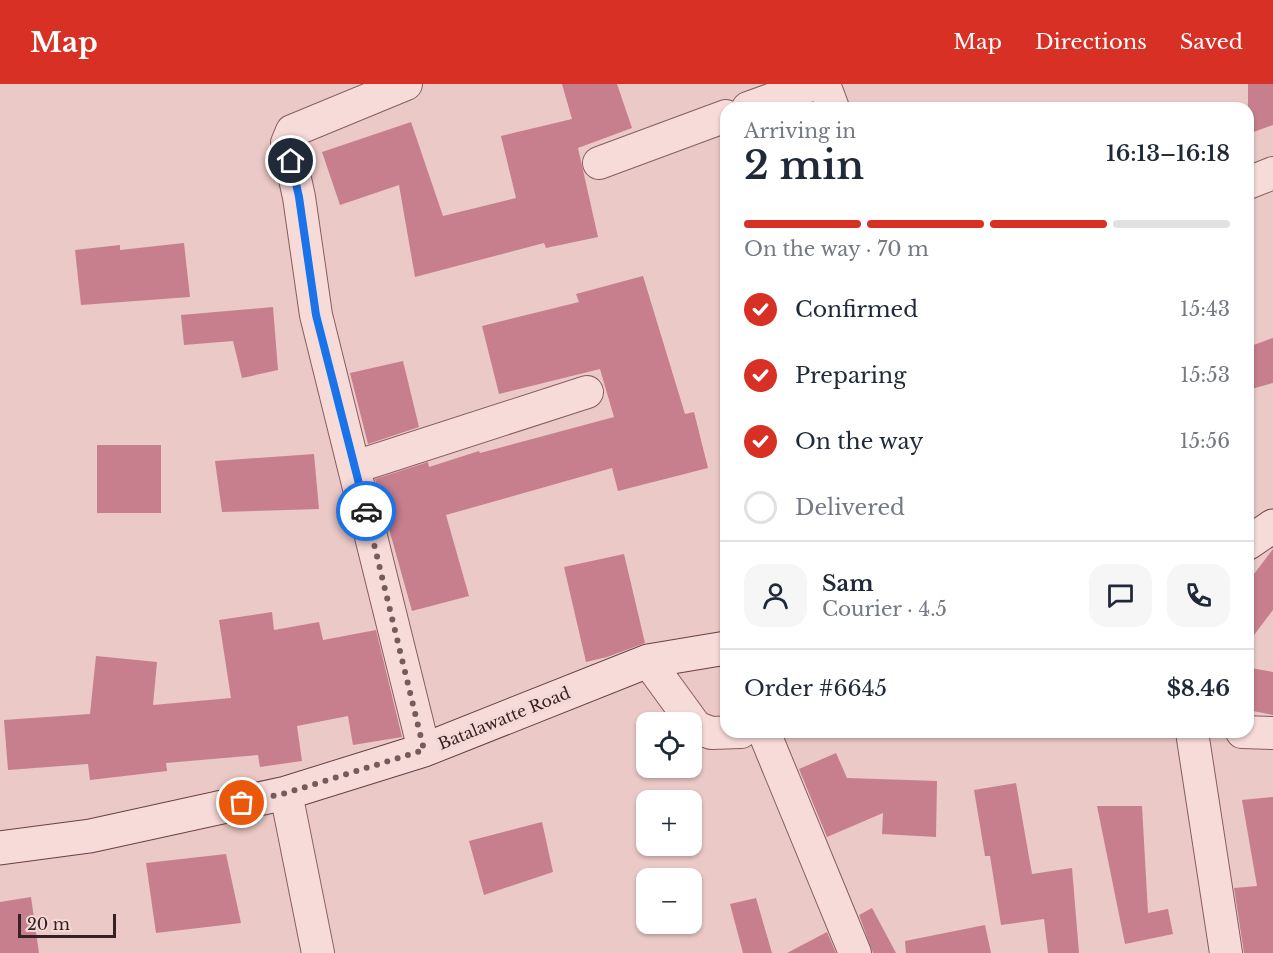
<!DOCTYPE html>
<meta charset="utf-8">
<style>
body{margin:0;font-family:"Libre Baskerville",serif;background:#f6f6f7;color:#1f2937;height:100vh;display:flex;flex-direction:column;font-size:22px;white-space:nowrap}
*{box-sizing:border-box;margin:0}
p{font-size:20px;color:#747a83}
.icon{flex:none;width:33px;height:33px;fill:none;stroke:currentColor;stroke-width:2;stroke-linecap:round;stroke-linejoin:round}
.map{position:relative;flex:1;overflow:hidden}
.panel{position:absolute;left:720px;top:18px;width:534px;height:636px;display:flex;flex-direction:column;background:#fff;border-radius:18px;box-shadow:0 2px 4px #0004}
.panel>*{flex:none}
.controls{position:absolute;left:636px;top:628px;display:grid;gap:12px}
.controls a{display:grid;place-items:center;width:66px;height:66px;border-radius:12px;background:#fff;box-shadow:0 2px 4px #0004;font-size:30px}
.scale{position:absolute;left:18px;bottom:15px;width:98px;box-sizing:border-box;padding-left:6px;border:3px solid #372023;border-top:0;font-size:16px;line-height:21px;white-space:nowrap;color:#372023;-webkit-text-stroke:4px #f3d8d5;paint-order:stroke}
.pin{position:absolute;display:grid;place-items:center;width:51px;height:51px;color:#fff;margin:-26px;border:3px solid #fff;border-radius:50%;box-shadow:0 2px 6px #0007}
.courier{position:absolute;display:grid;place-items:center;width:60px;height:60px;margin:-30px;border:4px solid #1a73e8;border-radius:50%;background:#fff;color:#222;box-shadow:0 2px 8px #0007}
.head em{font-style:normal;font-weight:600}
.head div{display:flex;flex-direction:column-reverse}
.head{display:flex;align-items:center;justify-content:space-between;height:102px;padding:0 24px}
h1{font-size:39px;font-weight:600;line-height:45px}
.bar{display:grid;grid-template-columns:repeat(4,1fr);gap:9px 6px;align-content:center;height:72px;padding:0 24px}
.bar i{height:8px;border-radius:4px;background:#e0e1e3}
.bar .selected{background:#d93025}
.bar p{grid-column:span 4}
.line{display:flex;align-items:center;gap:15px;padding:0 24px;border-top:2px solid #e0e1e3}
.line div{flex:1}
.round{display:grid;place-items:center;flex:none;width:63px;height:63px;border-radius:18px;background:#f6f6f7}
ol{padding:0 24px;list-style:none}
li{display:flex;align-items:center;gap:18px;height:66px}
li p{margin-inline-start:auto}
li .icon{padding:6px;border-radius:50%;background:#d93025;color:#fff;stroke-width:4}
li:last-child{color:#747a83}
li i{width:33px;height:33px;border:3px solid #e0e1e3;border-radius:50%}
header{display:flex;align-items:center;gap:36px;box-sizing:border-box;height:84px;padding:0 30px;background:#d93025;color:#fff}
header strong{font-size:28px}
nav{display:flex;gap:33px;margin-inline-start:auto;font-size:21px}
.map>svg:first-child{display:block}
</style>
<header>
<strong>Map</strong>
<nav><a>Map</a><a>Directions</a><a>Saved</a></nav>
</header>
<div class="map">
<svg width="1273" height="869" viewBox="0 0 1273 869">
<rect width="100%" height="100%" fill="#ebc9c6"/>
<path fill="#c77f8e" d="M 562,0 L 617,0 L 632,44 L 578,64 L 598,153 L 546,164 L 544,159 L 415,193 L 399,101 L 340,121 L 322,68 L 411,38 L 443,132 L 516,114 L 501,52 L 572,35 Z
M 1248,0 L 1273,0 L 1273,41 L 1248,50 Z
M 184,159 L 190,213 L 81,221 L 75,166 L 120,161 L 120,166 Z
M 643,192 L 685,330 L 694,328 L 708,384 L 618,407 L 612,384 L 446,431 L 469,512 L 412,527 L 375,395 L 428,378 L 429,383 L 479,367 L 480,369 L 614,333 L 600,285 L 499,310 L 482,242 L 579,218 L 576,210 Z
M 273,223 L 278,286 L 242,294 L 233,257 L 184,261 L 181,231 Z
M 1273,254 L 1273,299 L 1248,306 L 1248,263 Z
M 403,277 L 419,343 L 368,360 L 350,289 Z
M 97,361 L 161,361 L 161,429 L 97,429 Z
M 314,370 L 319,425 L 222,428 L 215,377 Z
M 1273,465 L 1273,526 L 1248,559 L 1248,498 Z
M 624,470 L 645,559 L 607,573 L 586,578 L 564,483 Z
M 272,528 L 274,546 L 319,538 L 323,556 L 376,546 L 402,653 L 353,661 L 348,632 L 297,642 L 302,677 L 260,683 L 258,671 L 166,679 L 167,687 L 90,696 L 88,680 L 8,686 L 4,636 L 90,630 L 96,572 L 157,578 L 153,621 L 231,614 L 219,536 Z
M 1251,584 L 1273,588 L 1273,631 L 1248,626 L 1248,598 Z
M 836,669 L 847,694 L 937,697 L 936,753 L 882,750 L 883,729 L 827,753 L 799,685 Z
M 1016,699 L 1032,790 L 1072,784 L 1079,869 L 1048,869 L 1044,835 L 1001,841 L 990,772 L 985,772 L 974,706 Z
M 1273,713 L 1273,869 L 1244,869 L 1234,804 L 1257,802 L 1242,716 Z
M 1097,722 L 1142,722 L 1148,829 L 1168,825 L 1173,850 L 1125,860 Z
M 542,738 L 553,788 L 484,811 L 469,757 Z
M 226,770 L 241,839 L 156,849 L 146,779 Z
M 31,813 L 39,869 L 0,869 L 0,818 Z
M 756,814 L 772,869 L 743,869 L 730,820 Z
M 872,824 L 896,869 L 873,869 L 859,831 Z
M 985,841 L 991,869 L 906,869 L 905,857 Z
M 827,848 L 836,869 L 787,869 Z"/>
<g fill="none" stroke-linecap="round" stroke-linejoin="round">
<g stroke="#865d61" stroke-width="34">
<path id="street" d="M 406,0 L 292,47 L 287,59 L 299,113 L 316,231 L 424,666
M 824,0 L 833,24
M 748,24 L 814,0
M 599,79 L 726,32
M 1248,99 L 1273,89
M 355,383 L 587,308
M 648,577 L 696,643 L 711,649 L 741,648
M 764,648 L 855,869
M 1192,648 L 1226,869
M 1242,648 L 1273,649
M 286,709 L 318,869"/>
</g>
<g stroke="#674045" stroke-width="35">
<path id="secondary" d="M 1248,459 L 1273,442
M 0,764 L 90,752 L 286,709 L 424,666 L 648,577 L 726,564"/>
</g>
<use href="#street" stroke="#f7dbd9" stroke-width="32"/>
<use href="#secondary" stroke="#f7dbd9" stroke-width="33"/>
</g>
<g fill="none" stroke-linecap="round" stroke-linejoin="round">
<path stroke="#765b5c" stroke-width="6" stroke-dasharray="0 10.8" d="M 242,719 L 286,709 L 424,666 L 366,427"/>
<path stroke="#1a73e8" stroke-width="8" d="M 291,77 L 299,113 L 316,231 L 366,427"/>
</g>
<g text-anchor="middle" stroke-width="6" stroke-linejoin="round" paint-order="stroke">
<g font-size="16" fill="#372023" stroke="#f3d8d5">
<text transform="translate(504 634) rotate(-22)" y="6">Batalawatte Road</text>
</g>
</g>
</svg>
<div class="controls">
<a><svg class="icon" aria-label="locate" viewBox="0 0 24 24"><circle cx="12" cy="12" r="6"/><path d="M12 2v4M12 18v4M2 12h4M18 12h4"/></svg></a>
<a>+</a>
<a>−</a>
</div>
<div class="scale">20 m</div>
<div class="pin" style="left:242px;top:719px;background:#ea580c"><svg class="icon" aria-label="bag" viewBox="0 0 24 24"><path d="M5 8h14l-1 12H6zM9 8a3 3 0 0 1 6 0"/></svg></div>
<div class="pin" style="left:291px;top:77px;background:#1f2937"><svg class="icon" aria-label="home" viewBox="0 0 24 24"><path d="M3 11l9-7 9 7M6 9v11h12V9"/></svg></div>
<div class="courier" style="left:366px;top:427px"><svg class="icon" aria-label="car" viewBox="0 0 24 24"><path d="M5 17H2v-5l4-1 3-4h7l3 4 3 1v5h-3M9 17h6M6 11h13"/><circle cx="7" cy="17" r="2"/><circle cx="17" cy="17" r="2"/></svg></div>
<section class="panel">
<div class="head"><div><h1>2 min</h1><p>Arriving in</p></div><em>16:13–16:18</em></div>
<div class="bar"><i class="selected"></i><i class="selected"></i><i class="selected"></i><i></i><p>On the way · 70 m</p></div>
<ol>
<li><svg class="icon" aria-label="check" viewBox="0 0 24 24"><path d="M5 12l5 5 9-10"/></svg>Confirmed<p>15:43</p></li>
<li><svg class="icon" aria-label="check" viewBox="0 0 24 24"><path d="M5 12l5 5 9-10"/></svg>Preparing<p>15:53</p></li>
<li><svg class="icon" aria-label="check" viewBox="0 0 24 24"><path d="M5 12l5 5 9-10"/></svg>On the way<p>15:56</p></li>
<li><i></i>Delivered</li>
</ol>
<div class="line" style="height:108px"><a class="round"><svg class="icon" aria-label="person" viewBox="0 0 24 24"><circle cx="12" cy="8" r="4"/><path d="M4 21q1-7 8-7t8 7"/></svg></a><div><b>Sam</b><p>Courier · 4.5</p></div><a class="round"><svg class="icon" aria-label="chat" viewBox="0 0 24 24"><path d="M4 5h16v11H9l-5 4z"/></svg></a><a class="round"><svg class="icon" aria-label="phone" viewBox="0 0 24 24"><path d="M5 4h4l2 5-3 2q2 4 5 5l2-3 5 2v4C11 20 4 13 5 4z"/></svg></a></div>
<div class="line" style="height:78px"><div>Order #6645</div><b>$8.46</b></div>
</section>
</div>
